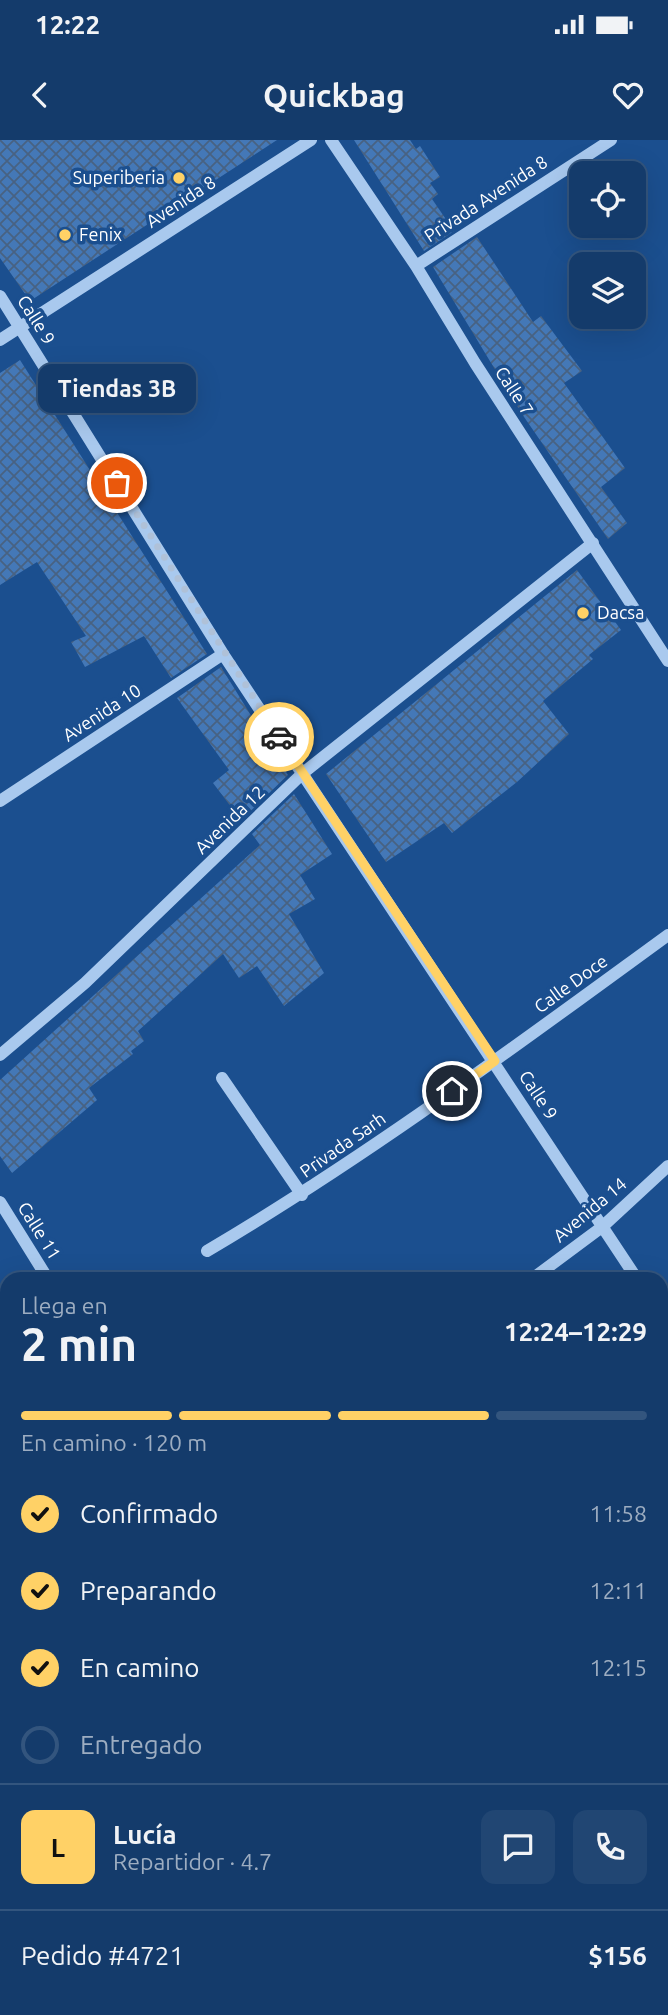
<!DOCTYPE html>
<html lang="es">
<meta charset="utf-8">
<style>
body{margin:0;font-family:Ubuntu,sans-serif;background:#214673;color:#f1f3f6;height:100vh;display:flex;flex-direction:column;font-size:26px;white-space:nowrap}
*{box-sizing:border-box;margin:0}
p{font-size:23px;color:#9dadc1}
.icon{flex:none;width:38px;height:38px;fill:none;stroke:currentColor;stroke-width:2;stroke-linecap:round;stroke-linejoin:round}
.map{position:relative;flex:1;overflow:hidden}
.panel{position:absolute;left:0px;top:1132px;width:668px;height:744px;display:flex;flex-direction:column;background:#143b6b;border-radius:21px 21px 0 0;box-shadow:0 7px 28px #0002,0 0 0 2px #33557e}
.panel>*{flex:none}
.controls{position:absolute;left:569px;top:21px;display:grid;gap:14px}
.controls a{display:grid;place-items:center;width:77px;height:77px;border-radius:14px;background:#143b6b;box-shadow:0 7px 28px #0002,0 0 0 2px #33557e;font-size:35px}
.pin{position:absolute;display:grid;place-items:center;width:60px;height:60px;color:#fff;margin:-30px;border:4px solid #fff;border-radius:50%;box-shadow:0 2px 7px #0007}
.courier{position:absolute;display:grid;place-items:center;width:70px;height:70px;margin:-35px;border:5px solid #ffd166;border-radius:50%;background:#fff;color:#222;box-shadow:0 2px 9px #0007}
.bubble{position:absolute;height:49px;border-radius:14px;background:#143b6b;box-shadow:0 7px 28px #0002,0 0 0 2px #33557e;font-size:23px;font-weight:600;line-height:49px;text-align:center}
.headline em{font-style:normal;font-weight:600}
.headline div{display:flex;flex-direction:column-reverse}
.headline{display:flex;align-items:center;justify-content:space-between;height:119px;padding:0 21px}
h1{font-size:46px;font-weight:600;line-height:52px}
.bar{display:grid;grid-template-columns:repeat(4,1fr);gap:10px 7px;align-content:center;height:84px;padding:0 21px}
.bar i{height:9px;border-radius:5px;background:#33557e}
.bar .on{background:#ffd166}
.bar p{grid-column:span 4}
.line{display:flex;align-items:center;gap:18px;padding:0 21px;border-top:2px solid #33557e}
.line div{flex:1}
.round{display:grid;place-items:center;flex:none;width:74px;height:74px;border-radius:14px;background:#214673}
ol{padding:0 21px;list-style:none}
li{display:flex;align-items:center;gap:21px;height:77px}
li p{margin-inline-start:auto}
li .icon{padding:7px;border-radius:50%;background:#ffd166;color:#111;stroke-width:4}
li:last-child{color:#9dadc1}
li i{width:38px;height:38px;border:4px solid #33557e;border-radius:50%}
.status{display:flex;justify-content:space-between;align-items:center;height:49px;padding:0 35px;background:#143b6b;direction:ltr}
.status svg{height:19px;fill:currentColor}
header{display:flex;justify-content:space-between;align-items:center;height:91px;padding:0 21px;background:#143b6b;font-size:32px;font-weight:600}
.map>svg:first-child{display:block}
</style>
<div class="status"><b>12:22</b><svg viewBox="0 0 49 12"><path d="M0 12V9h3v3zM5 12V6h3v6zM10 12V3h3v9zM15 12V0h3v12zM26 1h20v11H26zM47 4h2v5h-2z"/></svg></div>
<header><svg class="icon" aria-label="back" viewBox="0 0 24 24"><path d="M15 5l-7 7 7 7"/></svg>Quickbag<svg class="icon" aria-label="heart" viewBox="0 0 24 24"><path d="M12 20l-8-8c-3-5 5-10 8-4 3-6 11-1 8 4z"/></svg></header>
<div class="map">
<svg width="668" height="1875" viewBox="0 0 668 1875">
<defs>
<pattern id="building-cross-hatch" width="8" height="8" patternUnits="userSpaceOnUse" patternTransform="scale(1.75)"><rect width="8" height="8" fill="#4478b7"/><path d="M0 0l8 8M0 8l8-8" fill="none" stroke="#486282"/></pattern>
</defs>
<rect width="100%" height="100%" fill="#1b4f8f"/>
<path fill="url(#building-cross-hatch)" d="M 0,0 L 277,0 L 30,161 L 0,118 Z
M 354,0 L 410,0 L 416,9 L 420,6 L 440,37 L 430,43 L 438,54 L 432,59 L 454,91 L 424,111 Z
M 477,97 L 533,182 L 541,176 L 582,231 L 564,243 L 625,328 L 601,347 L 627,383 L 608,399 L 522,274 L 433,127 Z
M 20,220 L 207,514 L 171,538 L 144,496 L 85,527 L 71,502 L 86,496 L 37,422 L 0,445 L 0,233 Z
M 577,430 L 621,490 L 589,515 L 593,519 L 543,561 L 569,594 L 517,642 L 452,693 L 444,683 L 386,722 L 326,634 Z
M 221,527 L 288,635 L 241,680 L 213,643 L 229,630 L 177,558 Z
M 294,654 L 332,714 L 300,735 L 315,759 L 289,774 L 324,833 L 284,866 L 257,826 L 239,838 L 223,814 L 138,891 L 144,901 L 131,911 L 133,914 L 89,948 L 97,960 L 12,1033 L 0,1016 L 0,940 L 260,705 L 252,694 Z"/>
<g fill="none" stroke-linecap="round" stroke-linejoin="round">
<path stroke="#a9c9ee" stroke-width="12" d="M 331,0 L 416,126 L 475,223 L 668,521
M 416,126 L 611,0
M 0,156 L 223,514 L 637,1139
M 0,200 L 311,0
M 0,661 L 223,514
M 0,915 L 85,843 L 303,633 L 593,403
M 222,938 L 302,1055
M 0,1062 L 48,1139
M 207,1111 C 368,1016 517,905 668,795
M 532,1139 L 602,1087 L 668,1026
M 662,1176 L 668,1186
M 662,1429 L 668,1421
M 0,1492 L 7,1502
M 0,1518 L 7,1514
M 662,1684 L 668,1694
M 662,1808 L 668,1805
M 268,1869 L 273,1875
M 114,1875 L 129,1869
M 297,1875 L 302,1869"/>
</g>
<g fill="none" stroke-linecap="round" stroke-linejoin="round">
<path stroke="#afc1d8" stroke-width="7" stroke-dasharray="0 12.6" d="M 117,343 L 279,597"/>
<path stroke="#ffd166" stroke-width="9" d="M 279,597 L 495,921 L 452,951"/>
</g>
<g fill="#ffd166" stroke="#1b4f8f" stroke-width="2.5">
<circle cx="179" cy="38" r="7"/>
<circle cx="65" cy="95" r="7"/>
<circle cx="583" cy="473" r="7"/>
</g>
<g text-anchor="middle" stroke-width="7" stroke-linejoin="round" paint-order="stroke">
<g font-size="18" fill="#fff" stroke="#1b4f8f" text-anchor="start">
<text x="165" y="44" text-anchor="end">Superiberia</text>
<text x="79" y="101">Fenix</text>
<text x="597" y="479">Dacsa</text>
</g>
<g font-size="18" fill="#fff" stroke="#1b4f8f">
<text transform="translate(486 59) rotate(-33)" y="6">Privada Avenida 8</text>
<text transform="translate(181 62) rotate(-33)" y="6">Avenida 8</text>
<text transform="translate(36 180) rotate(58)" y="6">Calle 9</text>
<text transform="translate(514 251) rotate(57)" y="6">Calle 7</text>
<text transform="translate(102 573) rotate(-33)" y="6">Avenida 10</text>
<text transform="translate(230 680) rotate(-44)" y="6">Avenida 12</text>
<text transform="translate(571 844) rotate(-36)" y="6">Calle Doce</text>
<text transform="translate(538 955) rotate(57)" y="6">Calle 9</text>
<text transform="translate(343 1005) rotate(-35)" y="6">Privada Sarh</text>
<text transform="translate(590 1070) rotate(-40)" y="6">Avenida 14</text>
<text transform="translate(39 1091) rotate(58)" y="6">Calle 11</text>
</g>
</g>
</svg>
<div class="controls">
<a><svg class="icon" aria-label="locate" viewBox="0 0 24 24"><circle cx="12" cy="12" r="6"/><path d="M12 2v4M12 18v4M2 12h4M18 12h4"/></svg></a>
<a><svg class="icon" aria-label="layers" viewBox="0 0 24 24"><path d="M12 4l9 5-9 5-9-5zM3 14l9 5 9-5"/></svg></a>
</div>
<div class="pin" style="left:117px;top:343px;background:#ea580c"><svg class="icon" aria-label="bag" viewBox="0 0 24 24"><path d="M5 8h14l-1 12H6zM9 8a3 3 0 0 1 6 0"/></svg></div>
<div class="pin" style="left:452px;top:951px;background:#1f2937"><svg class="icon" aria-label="home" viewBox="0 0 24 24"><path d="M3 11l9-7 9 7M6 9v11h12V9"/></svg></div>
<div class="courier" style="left:279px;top:597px"><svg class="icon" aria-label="car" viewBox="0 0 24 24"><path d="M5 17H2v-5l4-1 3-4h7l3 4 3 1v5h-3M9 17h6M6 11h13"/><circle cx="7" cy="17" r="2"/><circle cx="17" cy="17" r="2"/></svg></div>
<div class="bubble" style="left:38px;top:224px;width:158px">Tiendas 3B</div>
<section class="panel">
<div class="headline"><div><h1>2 min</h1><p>Llega en</p></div><em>12:24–12:29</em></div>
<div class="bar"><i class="on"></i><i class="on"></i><i class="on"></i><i></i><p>En camino · 120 m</p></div>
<ol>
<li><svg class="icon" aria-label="check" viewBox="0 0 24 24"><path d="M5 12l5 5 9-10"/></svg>Confirmado<p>11:58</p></li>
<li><svg class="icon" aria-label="check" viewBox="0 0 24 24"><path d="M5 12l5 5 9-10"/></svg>Preparando<p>12:11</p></li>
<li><svg class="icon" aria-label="check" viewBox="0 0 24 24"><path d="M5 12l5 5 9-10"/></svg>En camino<p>12:15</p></li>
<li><i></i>Entregado</li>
</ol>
<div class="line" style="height:126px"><b class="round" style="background:#ffd166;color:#111">L</b><div><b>Lucía</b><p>Repartidor · 4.7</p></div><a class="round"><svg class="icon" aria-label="chat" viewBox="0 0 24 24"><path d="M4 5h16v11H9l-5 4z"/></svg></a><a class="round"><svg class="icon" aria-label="phone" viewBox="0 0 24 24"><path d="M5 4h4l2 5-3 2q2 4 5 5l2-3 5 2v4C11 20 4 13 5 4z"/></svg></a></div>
<div class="line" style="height:91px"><div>Pedido #4721</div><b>$156</b></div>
</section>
</div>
